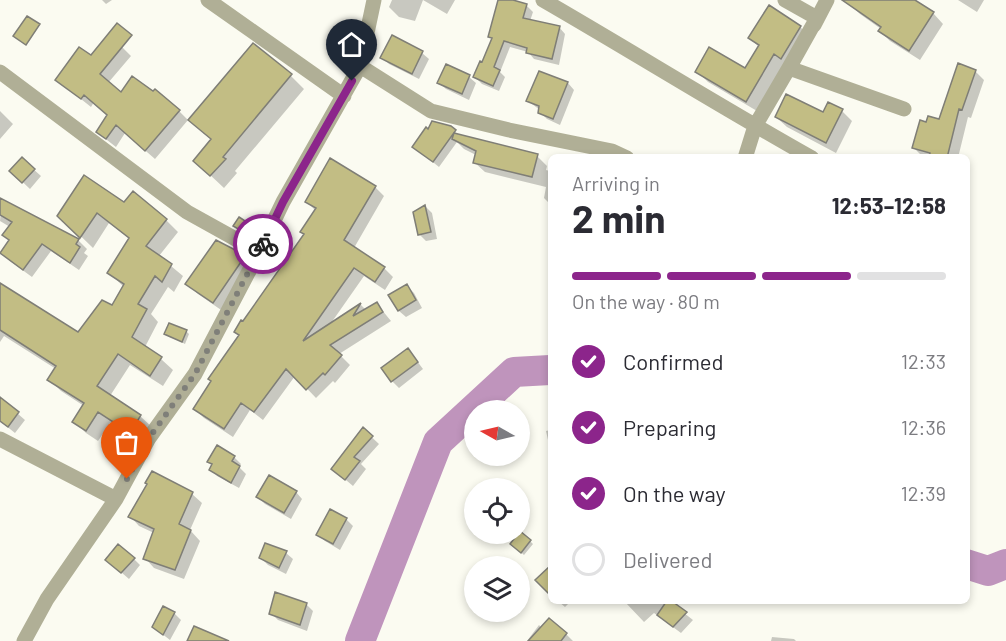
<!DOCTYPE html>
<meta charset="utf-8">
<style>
body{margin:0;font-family:Barlow,sans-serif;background:#f2f2f3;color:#2b2b33;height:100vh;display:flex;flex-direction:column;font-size:22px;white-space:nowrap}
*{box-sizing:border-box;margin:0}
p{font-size:20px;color:#7c7c81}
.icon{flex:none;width:33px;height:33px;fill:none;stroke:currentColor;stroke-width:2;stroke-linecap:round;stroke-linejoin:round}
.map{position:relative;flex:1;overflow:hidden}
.drawer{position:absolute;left:548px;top:154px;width:422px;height:450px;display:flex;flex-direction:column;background:#fff;border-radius:9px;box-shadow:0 3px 9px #0003}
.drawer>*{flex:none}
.needle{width:39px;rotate:278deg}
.tools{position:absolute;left:464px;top:400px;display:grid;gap:12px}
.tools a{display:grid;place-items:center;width:66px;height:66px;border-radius:50%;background:#fff;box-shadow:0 3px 9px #0003;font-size:30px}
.pin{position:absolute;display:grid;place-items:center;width:51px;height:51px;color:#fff;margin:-62px -26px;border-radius:50% 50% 50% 0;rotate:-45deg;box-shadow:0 0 6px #0007}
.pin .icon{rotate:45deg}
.courier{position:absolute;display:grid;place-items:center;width:60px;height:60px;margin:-30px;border:4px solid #8c258b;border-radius:50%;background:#fff;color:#222;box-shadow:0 2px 8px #0007}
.head em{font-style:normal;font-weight:700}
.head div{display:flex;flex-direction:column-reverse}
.head{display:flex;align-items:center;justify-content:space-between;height:102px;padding:0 24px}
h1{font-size:39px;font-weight:700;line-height:45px}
.bar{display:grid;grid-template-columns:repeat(4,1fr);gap:9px 6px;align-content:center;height:72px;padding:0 24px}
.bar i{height:8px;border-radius:4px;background:#e1e1e2}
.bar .selected{background:#8c258b}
.bar p{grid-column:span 4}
ol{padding:0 24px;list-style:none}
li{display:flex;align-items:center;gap:18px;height:66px}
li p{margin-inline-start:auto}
li .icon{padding:6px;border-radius:50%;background:#8c258b;color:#fff;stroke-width:4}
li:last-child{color:#7c7c81}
li i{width:33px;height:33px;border:3px solid #e1e1e2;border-radius:50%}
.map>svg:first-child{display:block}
</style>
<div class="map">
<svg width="1006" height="641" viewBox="0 0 1006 641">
<rect width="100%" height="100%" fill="#fbfbf1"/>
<path fill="#0003" d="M 102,0 L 112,0 L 106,4 Z
M 392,0 L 423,0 L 415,21 L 399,17 L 389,7 Z
M 423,0 L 455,0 L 447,14 Z
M 500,0 L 526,5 L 533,12 L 530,21 L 559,27 L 565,34 L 559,65 L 534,59 L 528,52 L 510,47 L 500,72 L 505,77 L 499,91 L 482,84 L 475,77 L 483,64 L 493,39 L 490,36 Z
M 852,0 L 913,0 L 933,13 L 943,24 L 920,60 L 890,41 L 880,31 L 881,29 L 860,14 L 849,4 Z
M 958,0 L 984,0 L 977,12 Z
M 800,27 L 811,37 L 757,111 L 708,82 L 697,71 L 746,70 L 759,47 L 750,38 Z
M 392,37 L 422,53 L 429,59 L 419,79 L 389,64 L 382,57 Z
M 253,46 L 291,76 L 304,89 L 235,171 L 237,173 L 224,188 L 208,173 L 212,140 L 203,133 Z
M 122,47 L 131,56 L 108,83 L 121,95 L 179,111 L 188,120 L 155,159 L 125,133 L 116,147 L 107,140 L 98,131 L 108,115 L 94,102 L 91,107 L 57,80 L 91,57 Z
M 975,71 L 984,80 L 971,118 L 968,117 L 958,158 L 923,157 L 914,148 L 927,124 L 940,121 Z
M 540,73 L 568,83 L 574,90 L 560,125 L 547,119 L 540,112 L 540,110 L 528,101 Z
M 469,77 L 476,83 L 469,100 L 446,89 L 439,83 Z
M 0,111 L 13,124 L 0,139 Z
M 842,111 L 852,121 L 836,153 L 787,127 L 776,117 L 823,114 Z
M 450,127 L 459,136 L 537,156 L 547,166 L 546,170 L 550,171 L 550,204 L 544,198 L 546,187 L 485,172 L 474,162 L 476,155 L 464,149 L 457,142 L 439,167 L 414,147 Z
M 22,159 L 41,176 L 30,189 L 11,171 Z
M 375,187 L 384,196 L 354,248 L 384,268 L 393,277 L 385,290 L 364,276 L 329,326 L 361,305 L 366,310 L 377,304 L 391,321 L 339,354 L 350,365 L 335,383 L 333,381 L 316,398 L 295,376 L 263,420 L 250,410 L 233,437 L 204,418 L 195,409 L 240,336 L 243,323 L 305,235 L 316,211 L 307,202 Z
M 2,200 L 78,240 L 87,249 L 84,253 L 88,256 L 79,270 L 51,251 L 32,277 L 10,261 L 2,253 L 10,241 L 10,227 L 0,221 Z
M 125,205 L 166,220 L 178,232 L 159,256 L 183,276 L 174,292 L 168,287 L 151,314 L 158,322 L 145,347 L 161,359 L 173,370 L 163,386 L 130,365 L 110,396 L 140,416 L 152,427 L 142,443 L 110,423 L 98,441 L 86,433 L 74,421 L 84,406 L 61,391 L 49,379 L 56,369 L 4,336 L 0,342 L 0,285 L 78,334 L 112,308 L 124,287 L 109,273 L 130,239 L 109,223 L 93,248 L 59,215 Z
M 425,206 L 432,213 L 437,239 L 426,241 L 419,234 Z
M 235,226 L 258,231 L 261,234 L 257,240 Z
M 216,242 L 242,256 L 253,266 L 224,312 L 198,294 L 187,284 Z
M 407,286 L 414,293 L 422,308 L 406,317 L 399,311 L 390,296 Z
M 186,331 L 189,334 L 185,344 L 166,334 Z
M 414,357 L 423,369 L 399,388 L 392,381 Z
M 2,400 L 25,420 L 15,433 L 0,421 Z
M 363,429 L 379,444 L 361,464 L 366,469 L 353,486 L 333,469 Z
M 550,430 L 550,449 L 546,431 Z
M 234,457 L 241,464 L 239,467 L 246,474 L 239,488 L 217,476 L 211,469 L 213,465 L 209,462 Z
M 152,473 L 192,494 L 202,503 L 190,530 L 200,541 L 184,579 L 154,568 L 145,558 L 154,533 L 139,526 L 130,516 L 149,485 Z
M 296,492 L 302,499 L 291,519 L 265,504 L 258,497 Z
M 346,519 L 353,526 L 340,550 L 325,541 L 318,535 Z
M 530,541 L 533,544 L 524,555 L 512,544 Z
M 286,553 L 293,559 L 286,574 L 268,565 L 261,558 Z
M 134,559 L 140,565 L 129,579 L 114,566 Z
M 559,602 L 570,602 L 565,607 Z
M 625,602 L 670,602 L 693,620 L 681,633 L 654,613 L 644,622 Z
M 306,604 L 313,611 L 307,631 L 278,620 L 271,613 Z
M 174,613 L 181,620 L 170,640 L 153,627 Z
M 539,625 L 542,628 L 566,634 L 573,641 L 527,641 Z
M 772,637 L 794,639 L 796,641 L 771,641 Z"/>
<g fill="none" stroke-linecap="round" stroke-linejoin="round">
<path stroke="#bf94bc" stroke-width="30" d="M 966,564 L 988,571 L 1006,564
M 360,641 L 438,442 L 514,372 L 550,370"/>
</g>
<path fill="#c2bd84" stroke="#7f7e76" stroke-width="1.5" d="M 498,0 L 513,0 L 527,4 L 523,18 L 560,26 L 552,59 L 526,53 L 527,48 L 504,41 L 494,67 L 500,70 L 493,86 L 473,77 L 480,61 L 482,62 L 492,38 L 488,37 Z
M 842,0 L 915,0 L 934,12 L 909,51 L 878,31 L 881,27 Z
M 769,5 L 801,26 L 781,59 L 774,54 L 746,102 L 695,72 L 709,47 L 745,68 L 759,45 L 748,38 Z
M 27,16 L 40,24 L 26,45 L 13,36 Z
M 117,23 L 132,35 L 100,74 L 121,92 L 132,76 L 153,91 L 155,89 L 180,110 L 145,151 L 116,125 L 106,139 L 96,132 L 107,115 L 84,95 L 81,99 L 55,80 L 79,47 L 91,55 Z
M 392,35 L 423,51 L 412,74 L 380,58 Z
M 253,43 L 292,74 L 223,157 L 226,159 L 210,176 L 193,161 L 211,139 L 188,120 Z
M 958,63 L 976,70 L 962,110 L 959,109 L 947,158 L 929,158 L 930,153 L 912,148 L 920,120 L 926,122 L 928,116 L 939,119 Z
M 446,64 L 470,75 L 462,94 L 437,83 Z
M 539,71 L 568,82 L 553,119 L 538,113 L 539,106 L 526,101 Z
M 786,94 L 823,112 L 828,102 L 843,109 L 826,143 L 775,117 Z
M 432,121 L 451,126 L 456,130 L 433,162 L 412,147 L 426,127 L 428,129 Z
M 454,133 L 538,154 L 532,177 L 473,163 L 476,151 L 452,139 Z
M 22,157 L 35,169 L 22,183 L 9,171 Z
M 330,158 L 376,186 L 344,240 L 385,267 L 375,282 L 354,268 L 303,341 L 361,303 L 353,316 L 377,302 L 383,312 L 330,345 L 342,355 L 325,375 L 323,373 L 306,390 L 286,369 L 254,412 L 241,403 L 224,429 L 193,409 L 211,381 L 208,379 L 239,335 L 234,332 L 241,320 L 243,321 L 304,234 L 300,232 L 316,208 L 305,202 Z
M 84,175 L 124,202 L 133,191 L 167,219 L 146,246 L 172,264 L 162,282 L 155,276 L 138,304 L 147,309 L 132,337 L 162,357 L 150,376 L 118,354 L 97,386 L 141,415 L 130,433 L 98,412 L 86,431 L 72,422 L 84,403 L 47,380 L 56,366 L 0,330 L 0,283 L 78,332 L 102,300 L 112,305 L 124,284 L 107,273 L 129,238 L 97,213 L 80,238 L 57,216 Z
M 0,198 L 79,239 L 76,244 L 80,247 L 70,263 L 42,244 L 23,270 L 0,253 L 9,240 L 2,235 L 12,222 L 0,215 Z
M 425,205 L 431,232 L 418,235 L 413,212 Z
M 239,217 L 259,230 L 254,238 L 233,226 Z
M 216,240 L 243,254 L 241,257 L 243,259 L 213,303 L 185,284 Z
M 407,284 L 416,300 L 398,311 L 388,295 Z
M 169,323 L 187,330 L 182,342 L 164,334 Z
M 408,348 L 418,362 L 391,382 L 381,368 Z
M 0,397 L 19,412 L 8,427 L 0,421 Z
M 363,427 L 373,436 L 354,457 L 360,461 L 345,480 L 331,469 Z
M 217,445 L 235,456 L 232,461 L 240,466 L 231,483 L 209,470 L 212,464 L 207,462 Z
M 152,471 L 193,492 L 179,524 L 191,530 L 175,570 L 143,559 L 154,529 L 128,517 L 147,484 L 145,483 Z
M 269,475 L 297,491 L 284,513 L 256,497 Z
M 330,509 L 347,518 L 333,544 L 316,535 Z
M 520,531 L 531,540 L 521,553 L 510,544 Z
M 265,543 L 287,551 L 279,568 L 259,558 Z
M 118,544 L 135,558 L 121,573 L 105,560 Z
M 550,566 L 550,595 L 535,580 Z
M 275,592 L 307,603 L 300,625 L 269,614 Z
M 666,602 L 673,602 L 687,612 L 673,627 L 657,615 Z
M 163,606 L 175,612 L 163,635 L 152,627 Z
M 549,618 L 567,633 L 561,641 L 528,641 Z
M 194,626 L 229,641 L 187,641 Z"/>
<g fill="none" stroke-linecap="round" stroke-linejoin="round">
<path stroke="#b0af96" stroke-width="15" d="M 208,0 L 344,96
M 543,0 C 633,52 721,107 812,158
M 785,0 L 817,18 L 789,68 L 904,109
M 814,25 L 827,0
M 360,66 L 431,111 L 509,130 L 612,151 L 627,158
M 0,72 L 187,212 L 259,252
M 745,158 L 755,126 L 793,61
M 0,439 L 116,499
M 24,641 L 47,599 L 116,499 L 149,438 L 195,374 L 259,252 L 283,202 L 360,66 L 374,0"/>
</g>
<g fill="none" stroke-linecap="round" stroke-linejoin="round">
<path stroke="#7f7f79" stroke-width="6" stroke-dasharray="0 10.8" d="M 127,479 L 149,438 L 195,374 L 263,244"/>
<path stroke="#8c258b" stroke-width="8" d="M 263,244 L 283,202 L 352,81"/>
</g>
</svg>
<div class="tools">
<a><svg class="needle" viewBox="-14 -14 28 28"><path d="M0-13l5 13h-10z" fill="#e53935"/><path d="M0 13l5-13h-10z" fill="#7c7c81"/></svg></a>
<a><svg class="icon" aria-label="locate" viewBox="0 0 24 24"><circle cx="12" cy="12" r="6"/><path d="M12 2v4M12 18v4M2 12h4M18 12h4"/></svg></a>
<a><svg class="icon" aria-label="layers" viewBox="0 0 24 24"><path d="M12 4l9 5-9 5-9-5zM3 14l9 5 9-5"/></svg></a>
</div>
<div class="pin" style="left:127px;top:479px;background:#ea580c"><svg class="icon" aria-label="bag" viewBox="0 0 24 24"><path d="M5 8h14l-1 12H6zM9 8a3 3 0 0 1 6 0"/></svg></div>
<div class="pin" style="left:352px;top:81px;background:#1f2937"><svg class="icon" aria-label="home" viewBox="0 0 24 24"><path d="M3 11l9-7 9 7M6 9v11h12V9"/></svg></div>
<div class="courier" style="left:263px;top:244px"><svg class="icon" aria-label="bike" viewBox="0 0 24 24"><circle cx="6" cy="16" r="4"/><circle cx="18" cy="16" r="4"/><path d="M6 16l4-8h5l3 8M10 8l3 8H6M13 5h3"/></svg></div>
<section class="drawer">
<div class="head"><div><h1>2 min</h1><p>Arriving in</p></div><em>12:53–12:58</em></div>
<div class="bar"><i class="selected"></i><i class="selected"></i><i class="selected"></i><i></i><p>On the way · 80 m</p></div>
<ol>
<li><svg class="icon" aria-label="check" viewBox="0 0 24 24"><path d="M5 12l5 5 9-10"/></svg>Confirmed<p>12:33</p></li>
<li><svg class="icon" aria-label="check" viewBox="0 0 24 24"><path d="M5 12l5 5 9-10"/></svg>Preparing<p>12:36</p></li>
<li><svg class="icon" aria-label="check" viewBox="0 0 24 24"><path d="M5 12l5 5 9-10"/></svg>On the way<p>12:39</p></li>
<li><i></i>Delivered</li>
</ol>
</section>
</div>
